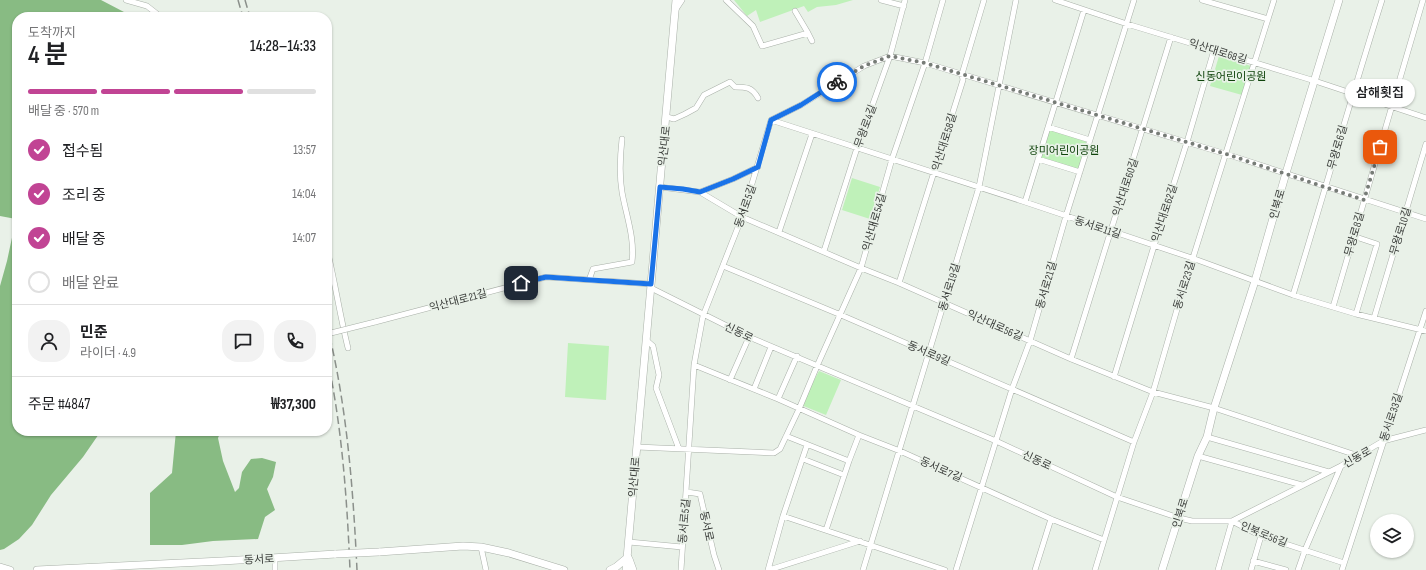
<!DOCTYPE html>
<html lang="ko">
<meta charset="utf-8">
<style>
body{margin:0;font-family:"Sofia Sans Condensed","Noto Sans KR",sans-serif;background:#f2f2f2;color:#202124;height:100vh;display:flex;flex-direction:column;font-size:15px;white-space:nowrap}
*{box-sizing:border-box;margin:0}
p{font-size:13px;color:#757577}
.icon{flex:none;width:22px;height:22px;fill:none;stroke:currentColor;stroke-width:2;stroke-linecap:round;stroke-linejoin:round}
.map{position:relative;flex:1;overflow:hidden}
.side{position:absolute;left:12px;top:12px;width:320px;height:424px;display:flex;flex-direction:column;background:#fff;border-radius:16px;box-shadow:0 1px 3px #0004}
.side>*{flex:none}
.tools{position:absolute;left:1370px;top:514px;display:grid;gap:8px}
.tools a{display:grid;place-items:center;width:44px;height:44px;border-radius:50%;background:#fff;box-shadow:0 1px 3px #0004;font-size:20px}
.pin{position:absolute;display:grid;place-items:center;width:34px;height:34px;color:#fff;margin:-17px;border-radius:8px;box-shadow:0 2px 6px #0006}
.courier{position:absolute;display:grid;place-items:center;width:40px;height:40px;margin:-20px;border:3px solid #1a73e8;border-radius:50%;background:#fff;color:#222;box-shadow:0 1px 5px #0007}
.bubble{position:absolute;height:28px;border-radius:14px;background:#fff;box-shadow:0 1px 3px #0004;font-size:13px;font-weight:600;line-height:28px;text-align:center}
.summary em{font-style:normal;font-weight:600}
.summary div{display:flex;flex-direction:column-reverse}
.summary{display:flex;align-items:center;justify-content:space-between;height:68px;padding:0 16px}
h1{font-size:26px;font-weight:600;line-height:30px}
.bar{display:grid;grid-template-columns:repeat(4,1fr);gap:6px 4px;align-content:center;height:48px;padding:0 16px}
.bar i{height:5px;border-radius:3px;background:#e0e0e0}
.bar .on{background:#c14494}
.bar p{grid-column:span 4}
.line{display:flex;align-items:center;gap:10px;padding:0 16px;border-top:1px solid #e0e0e0}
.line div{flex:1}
.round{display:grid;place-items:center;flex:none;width:42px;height:42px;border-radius:16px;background:#f2f2f2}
ol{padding:0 16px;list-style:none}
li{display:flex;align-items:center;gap:12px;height:44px}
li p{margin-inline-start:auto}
li .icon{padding:4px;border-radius:50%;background:#c14494;color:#fff;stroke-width:4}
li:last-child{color:#757577}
li i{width:22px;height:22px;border:2px solid #e0e0e0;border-radius:50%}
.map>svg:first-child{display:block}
</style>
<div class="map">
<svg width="1426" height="570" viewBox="0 0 1426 570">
<rect width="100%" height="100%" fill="#e9f1e8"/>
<path fill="#bff1b9" d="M 734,0 L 853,0 L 836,5 L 817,7 L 808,12 L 804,6 L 760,22 L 756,10 L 747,16 Z
M 1219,56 L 1251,66 L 1242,95 L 1210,86 Z
M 1049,129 L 1088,141 L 1079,170 L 1040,158 Z
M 852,178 L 880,187 L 870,219 L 842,210 Z
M 568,343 L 609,346 L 606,400 L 565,397 Z
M 819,371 L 841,380 L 826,415 L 801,405 Z"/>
<path fill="#88bb83" d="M 0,0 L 101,0 L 124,12 L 123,17 L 17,17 L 17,431 L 101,431 L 83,457 L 51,495 L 32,525 L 19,539 L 4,549 L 0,550 L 0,286 L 7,261 L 16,219 L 0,216 Z
M 176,431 L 221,431 L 218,438 L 223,461 L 235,492 L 239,488 L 242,472 L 251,459 L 262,458 L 276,462 L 273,477 L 267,489 L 275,510 L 265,517 L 258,539 L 213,541 L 182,545 L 150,545 L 150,493 L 172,473 Z"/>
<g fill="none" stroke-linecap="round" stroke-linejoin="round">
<g stroke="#a9b0a8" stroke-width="6">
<path id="street" d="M 126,0 L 147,6 L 161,17
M 726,0 L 753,26 L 762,46 L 808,33 L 812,41
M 881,0 L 904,6
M 1055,0 L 1127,24 L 1315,81 L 1426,118
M 1202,0 L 1268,19
M 676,9 L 682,0
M 795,11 L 808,33
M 667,117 L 674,119 L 685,114 L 696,108 L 704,95 L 730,82 L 735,87 C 746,87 752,87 758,98
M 771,120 L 1025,202 L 1192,258 L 1293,295 L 1356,314 L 1426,331
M 1048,127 L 1090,140
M 1038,159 L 1080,172
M 660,187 L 700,192 L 742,217 L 861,268 L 899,283 L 1071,359 L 1153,392 L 1214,408 L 1359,456
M 700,192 L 733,179 L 758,167
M 1025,202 L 1084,10
M 779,232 L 812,134
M 1353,236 L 1377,244 L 1356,314
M 327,249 C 335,282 340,316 348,348
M 824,251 L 857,148 L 890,56 L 905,0
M 723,266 L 841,315 L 1134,442
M 589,280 L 593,269 L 632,262 C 635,238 626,215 622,192 C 619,174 620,157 622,139
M 899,283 L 963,80 L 962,74 L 984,0
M 651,288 L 749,337 L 996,441 L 1117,497 L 1179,518 L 1192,521 L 1232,521 L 1341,466 L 1383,441 L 1426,430
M 1293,295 C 1323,197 1351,98 1382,0
M 1333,307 L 1423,0
M 1374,318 L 1426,144
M 375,322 L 546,277 L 651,284
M 646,340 L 653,346 L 659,375 L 656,388 L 679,449
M 1071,359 L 1171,37
M 694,365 L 778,399 L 859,435 L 900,451 L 1051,519 L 1104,540
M 1114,377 L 1154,246 L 1187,142 L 1214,50
M 730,380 L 749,337
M 754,389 L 771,347
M 778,399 L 797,356
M 786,436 L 849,461
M 1207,437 L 1329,472
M 637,447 L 774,453 L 780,449 L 799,409 L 817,366 L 861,268 L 892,159 L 925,63 L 943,0
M 1198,456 L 1302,485
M 803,459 L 844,475
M 687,492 L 700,494 L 714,555 L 719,570
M 783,516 L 945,570
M 826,530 L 849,461 L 859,435
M 629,542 L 682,547
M 481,547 L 486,570
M 275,558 L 275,570
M 1253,561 L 1286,570
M 681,570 L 694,365 L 703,316 L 742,217 L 771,120 L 801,105 L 864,66 L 890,56 L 925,63 L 1226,154 L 1426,219
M 768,570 L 783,516 L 807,445
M 769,570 L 860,541
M 863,570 L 979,187 L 1016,0
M 956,570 L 1012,389 L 1030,341 L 1066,216 L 1134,0
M 1035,570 L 1051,519
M 1095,570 L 1134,442 L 1153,392 L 1180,299 L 1274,0
M 1218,570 L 1232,521 L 1261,536 L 1344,563
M 1251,570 L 1261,536
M 1298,570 L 1305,550 L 1341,466
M 1342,570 L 1426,311"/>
</g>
<g stroke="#a9b0a8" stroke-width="8">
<path id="secondary" d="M 379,552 L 463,546 L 481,547 L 509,553 L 564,570
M 629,559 L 633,570
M 0,567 L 10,570
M 37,570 L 222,561 L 336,554
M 610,570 L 616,567 L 628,557
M 626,570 L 676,0
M 1162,570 L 1198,456 L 1207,437 L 1214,408 L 1255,281 L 1286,173 L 1339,0"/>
</g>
<use href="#street" stroke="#fff" stroke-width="5"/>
<use href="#secondary" stroke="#fff" stroke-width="7"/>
<path stroke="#8b908b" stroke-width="1.5" stroke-dasharray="8 4" stroke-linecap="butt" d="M 238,0 L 243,17
M 245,0 L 250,17
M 327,325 C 347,406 353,487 357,570
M 327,357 C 342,427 347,498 350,570"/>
<g stroke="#a9b0a8" stroke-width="6" stroke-linecap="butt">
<path id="street-bridge" d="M 327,334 L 375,322"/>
</g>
<g stroke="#a9b0a8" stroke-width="8" stroke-linecap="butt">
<path id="secondary-bridge" d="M 336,554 L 379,552"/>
</g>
<use href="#street-bridge" stroke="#fff" stroke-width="5"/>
<use href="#secondary-bridge" stroke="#fff" stroke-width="7"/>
</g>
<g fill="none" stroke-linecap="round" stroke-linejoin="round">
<path stroke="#777c77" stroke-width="4" stroke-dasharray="0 7.2" d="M 837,82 L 864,66 L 890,56 L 925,63 L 1226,154 L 1364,200 L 1380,147"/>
<path stroke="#1a73e8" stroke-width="5" d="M 521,283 L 546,277 L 651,284 L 660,187 L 683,189 L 700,192 L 733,179 L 758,167 L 771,120 L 801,105 L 837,82"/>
</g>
<g text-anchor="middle" stroke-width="3.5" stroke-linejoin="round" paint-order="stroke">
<g font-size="11" fill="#3a3d3a" stroke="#e9f1e8">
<text transform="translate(1218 51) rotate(17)" y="4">익산대로68길</text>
<text transform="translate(865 126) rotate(-70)" y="4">무왕로4길</text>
<text transform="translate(944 142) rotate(-73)" y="4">익산대로58길</text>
<text transform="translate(664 146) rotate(-84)" y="4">익산대로</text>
<text transform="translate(1337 147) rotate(-74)" y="4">무왕로6길</text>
<text transform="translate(1125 187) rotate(-72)" y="4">익산대로60길</text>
<text transform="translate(1277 204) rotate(-74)" y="4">인북로</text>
<text transform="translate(745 206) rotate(-71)" y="4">동서로5길</text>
<text transform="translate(1164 213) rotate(-72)" y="4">익산대로62길</text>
<text transform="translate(874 222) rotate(-74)" y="4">익산대로54길</text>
<text transform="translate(1098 227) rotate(18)" y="4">동서로11길</text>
<text transform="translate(1400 231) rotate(-73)" y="4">무왕로10길</text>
<text transform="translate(1354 234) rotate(-74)" y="4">무왕로8길</text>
<text transform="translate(1046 285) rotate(-74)" y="4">동서로21길</text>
<text transform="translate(1184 285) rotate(-73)" y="4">동서로23길</text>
<text transform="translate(949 287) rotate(-73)" y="4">동서로19길</text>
<text transform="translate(458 300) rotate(-15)" y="4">익산대로21길</text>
<text transform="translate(995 325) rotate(24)" y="4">익산대로56길</text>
<text transform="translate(739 332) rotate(26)" y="4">신동로</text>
<text transform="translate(929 353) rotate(23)" y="4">동서로9길</text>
<text transform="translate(1391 417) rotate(-72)" y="4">동서로33길</text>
<text transform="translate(1357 457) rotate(-30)" y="4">신동로</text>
<text transform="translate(1037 460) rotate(25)" y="4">신동로</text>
<text transform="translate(941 469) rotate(24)" y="4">동서로7길</text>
<text transform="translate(634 477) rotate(-85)" y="4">익산대로</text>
<text transform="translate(1180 513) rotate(-73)" y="4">인북로</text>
<text transform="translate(684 521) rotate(-85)" y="4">동서로5길</text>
<text transform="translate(707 526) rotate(78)" y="4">동서로</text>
<text transform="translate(1264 534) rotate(22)" y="4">인북로56길</text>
<text transform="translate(259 559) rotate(-3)" y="4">동서로</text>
</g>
<g font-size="11" fill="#0f430b" stroke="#e9f1e8">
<text x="1231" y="80">신동어린이공원</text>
<text x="1064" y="154">장미어린이공원</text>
</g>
</g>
</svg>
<div class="tools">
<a><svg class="icon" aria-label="layers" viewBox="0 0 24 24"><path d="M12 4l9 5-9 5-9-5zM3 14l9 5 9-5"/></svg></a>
</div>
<div class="pin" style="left:1380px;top:147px;background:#ea580c"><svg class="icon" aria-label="bag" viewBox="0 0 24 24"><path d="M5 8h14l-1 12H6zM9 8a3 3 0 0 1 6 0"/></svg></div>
<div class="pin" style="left:521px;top:283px;background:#1f2937"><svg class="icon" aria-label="home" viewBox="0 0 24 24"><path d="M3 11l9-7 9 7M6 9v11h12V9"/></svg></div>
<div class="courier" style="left:837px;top:82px"><svg class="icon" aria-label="bike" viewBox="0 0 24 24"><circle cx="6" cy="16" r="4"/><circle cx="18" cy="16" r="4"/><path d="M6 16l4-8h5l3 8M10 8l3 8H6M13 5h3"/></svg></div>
<div class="bubble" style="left:1345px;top:79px;width:70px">삼해횟집</div>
<section class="side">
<div class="summary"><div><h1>4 분</h1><p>도착까지</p></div><em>14:28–14:33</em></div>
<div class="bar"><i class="on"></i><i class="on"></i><i class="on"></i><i></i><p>배달 중 · 570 m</p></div>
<ol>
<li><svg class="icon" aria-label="check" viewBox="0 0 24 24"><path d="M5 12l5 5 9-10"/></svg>접수됨<p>13:57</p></li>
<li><svg class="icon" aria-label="check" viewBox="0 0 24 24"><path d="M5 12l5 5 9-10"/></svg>조리 중<p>14:04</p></li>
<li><svg class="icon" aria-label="check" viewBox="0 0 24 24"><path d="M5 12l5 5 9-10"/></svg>배달 중<p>14:07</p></li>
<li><i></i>배달 완료</li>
</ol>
<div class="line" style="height:72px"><a class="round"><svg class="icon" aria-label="person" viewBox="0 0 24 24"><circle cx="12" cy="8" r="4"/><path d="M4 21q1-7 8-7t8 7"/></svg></a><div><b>민준</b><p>라이더 · 4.9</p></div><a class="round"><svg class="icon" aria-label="chat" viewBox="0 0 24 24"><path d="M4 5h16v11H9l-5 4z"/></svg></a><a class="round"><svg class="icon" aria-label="phone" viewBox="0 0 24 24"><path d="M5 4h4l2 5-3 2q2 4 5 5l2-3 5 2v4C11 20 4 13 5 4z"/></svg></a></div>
<div class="line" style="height:52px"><div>주문 #4847</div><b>₩37,300</b></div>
</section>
</div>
